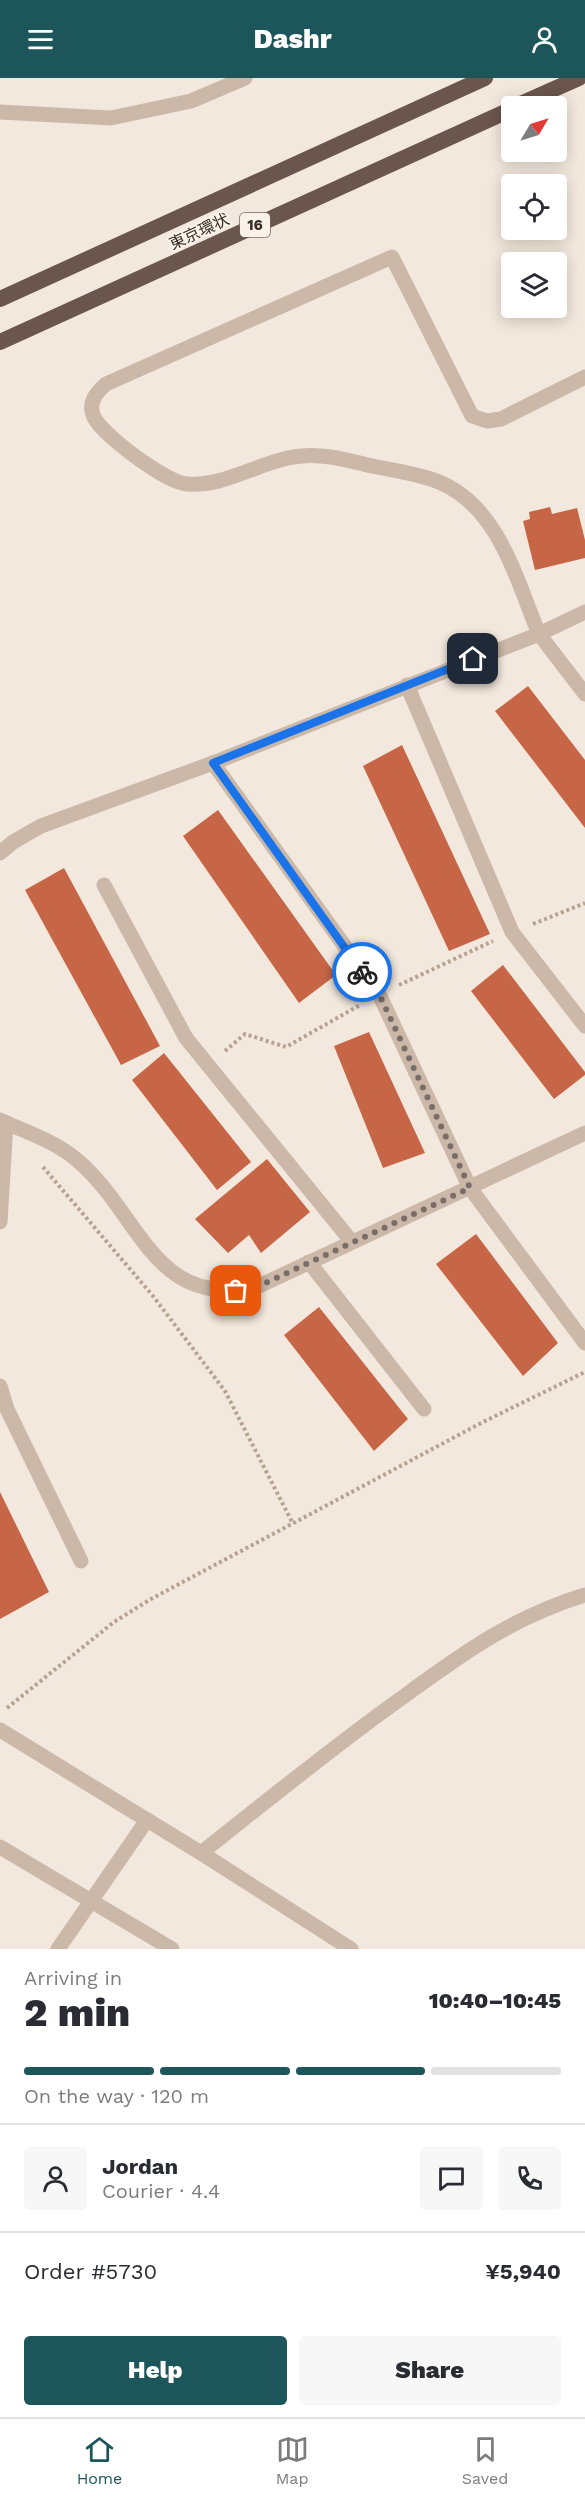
<!DOCTYPE html>
<meta charset="utf-8">
<style>
body{margin:0;font-family:"Work Sans","Noto Sans JP",sans-serif;background:#f7f7f7;color:#2b2b33;height:100vh;display:flex;flex-direction:column;font-size:22px;white-space:nowrap}
*{box-sizing:border-box;margin:0}
p{font-size:20px;color:#7c7c81}
.icon{flex:none;width:33px;height:33px;fill:none;stroke:currentColor;stroke-width:2;stroke-linecap:round;stroke-linejoin:round}
.map{position:relative;height:1871px;overflow:hidden}
.side{display:flex;flex-direction:column;background:#fff;flex:1}
.side>*{flex:none}
.needle{width:39px;rotate:52deg}
.tools{position:absolute;left:501px;top:18px;display:grid;gap:12px}
.tools a{display:grid;place-items:center;width:66px;height:66px;border-radius:6px;background:#fff;box-shadow:0 3px 15px #0003;font-size:30px}
.pin{position:absolute;display:grid;place-items:center;width:51px;height:51px;color:#fff;margin:-26px;border-radius:12px;box-shadow:0 3px 9px #0006}
.courier{position:absolute;display:grid;place-items:center;width:60px;height:60px;margin:-30px;border:4px solid #1a73e8;border-radius:50%;background:#fff;color:#222;box-shadow:0 2px 8px #0007}
.summary em{font-style:normal;font-weight:800}
.summary div{display:flex;flex-direction:column-reverse}
.summary{display:flex;align-items:center;justify-content:space-between;height:102px;padding:0 24px}
h1{font-size:39px;font-weight:800;line-height:45px}
.bar{display:grid;grid-template-columns:repeat(4,1fr);gap:9px 6px;align-content:center;height:72px;padding:0 24px}
.bar i{height:8px;border-radius:4px;background:#e1e1e2}
.bar .selected{background:#1d565a}
.bar p{grid-column:span 4}
.line{display:flex;align-items:center;gap:15px;padding:0 24px;border-top:2px solid #e1e1e2}
.line div{flex:1}
.round{display:grid;place-items:center;flex:none;width:63px;height:63px;border-radius:6px;background:#f7f7f7}
.action{display:flex;gap:12px;margin-top:auto;padding:12px 24px}
.action a{flex:1;height:69px;border-radius:6px;background:#1d565a;color:#fff;font-size:24px;font-weight:800;line-height:69px;text-align:center}
.action a+a{background:#f7f7f7;color:#2b2b33}
header{display:flex;justify-content:space-between;align-items:center;height:78px;padding:0 24px;background:#1d565a;color:#fff;font-size:27px;font-weight:800}
.tab-bar{display:flex;justify-content:space-around;align-items:center;height:84px;border-top:2px solid #e1e1e2;background:#fff;font-size:16px;color:#7c7c81}
.tab-bar a{display:grid;justify-items:center;gap:3px}
.tab-bar .selected{color:#1d565a}
.map>svg:first-child{display:block}
</style>
<header><svg class="icon" aria-label="menu" viewBox="0 0 24 24"><path d="M4 6h16M4 12h16M4 18h16"/></svg>Dashr<svg class="icon" aria-label="person" viewBox="0 0 24 24"><circle cx="12" cy="8" r="4"/><path d="M4 21q1-7 8-7t8 7"/></svg></header>
<div class="map">
<svg width="585" height="1871" viewBox="0 0 585 1871">
<rect width="100%" height="100%" fill="#f2e8dd"/>
<path fill="#c76646" d="M 550,429 L 552,436 L 577,430 L 585,462 L 585,480 L 535,492 L 523,443 L 530,441 L 529,434 Z
M 528,608 L 585,682 L 585,750 L 495,633 Z
M 402,667 L 490,856 L 449,873 L 363,688 Z
M 218,732 L 336,897 L 299,925 L 183,758 Z
M 64,790 L 160,968 L 121,987 L 25,812 Z
M 503,887 L 585,994 L 585,997 L 554,1021 L 471,913 Z
M 369,954 L 425,1075 L 383,1090 L 334,968 Z
M 164,975 L 251,1084 L 217,1112 L 132,1002 Z
M 267,1081 L 310,1134 L 261,1175 L 249,1157 L 228,1175 L 195,1141 Z
M 476,1156 L 558,1265 L 523,1298 L 436,1186 Z
M 319,1229 L 408,1341 L 374,1373 L 284,1257 Z
M 0,1414 L 49,1514 L 0,1541 Z"/>
<g fill="none" stroke-linecap="round" stroke-linejoin="round">
<path stroke="#b7a292" stroke-width="4" stroke-dasharray="3 3" stroke-linecap="butt" d="M 533,846 L 585,825
M 399,907 L 493,863
M 225,973 L 245,956 L 286,969 L 360,927
M 43,1089 L 153,1218 L 225,1313 L 292,1444
M 7,1630 L 114,1544 L 151,1521 L 483,1344 L 585,1294"/>
<path stroke="#cbb8a8" stroke-width="15" d="M 539,556 C 516,501 499,429 439,404 C 419,396 398,393 377,389 C 353,384 325,375 301,378 C 261,382 227,409 187,406 C 167,405 100,356 93,337 C 88,324 97,314 106,306 L 392,179 L 472,338 L 487,343 L 501,341 L 585,299
M 407,607 L 512,854 L 585,948
M 213,685 L 379,916 L 470,1110 L 585,1265
M 104,807 L 186,960 L 352,1164
M 0,1144 L 6,1045
M 309,1184 L 424,1331
M 0,1308 L 7,1331 L 81,1483
M 0,1769 L 172,1871"/>
<path stroke="#cbb8a8" stroke-width="15" d="M 539,556 L 585,616
M 58,1871 L 147,1742"/>
<path stroke="#cbb8a8" stroke-width="15" d="M 0,34 L 111,40 L 191,23 L 245,0
M 0,775 L 13,764 L 41,748 L 213,685 L 539,556 L 585,534
M 0,1042 C 26,1054 55,1063 77,1082 C 142,1137 153,1233 259,1208 L 585,1055
M 0,1652 L 201,1775 L 351,1871
M 201,1775 C 268,1722 334,1668 403,1619 C 463,1575 513,1539 585,1517"/>
<path stroke="#6a564c" stroke-width="16" d="M 516,28 L 579,0
M 0,221 L 485,0
M 0,264 L 512,31"/>
</g>
<g fill="none" stroke-linecap="round" stroke-linejoin="round">
<path stroke="#796e67" stroke-width="6" stroke-dasharray="0 10.8" d="M 236,1213 L 259,1208 L 470,1110 L 379,916 L 362,894"/>
<path stroke="#1a73e8" stroke-width="8" d="M 362,894 L 213,685 L 473,581"/>
</g>
<g text-anchor="middle" stroke-width="4.5" stroke-linejoin="round" paint-order="stroke">
<rect fill="#faf2e9" stroke="#726862" stroke-width="1.5" x="240" y="135" width="30" height="24" rx="4.5"/>
<g font-size="15" font-weight="bold" fill="#382d28">
<text x="255" y="152">16</text>
</g>
<g font-size="16" fill="#382d28" stroke="#faf2e9">
<text transform="translate(199 153) rotate(-25)" y="6">東京環状</text>
</g>
</g>
</svg>
<div class="tools">
<a><svg class="needle" viewBox="-14 -14 28 28"><path d="M0-13l5 13h-10z" fill="#e53935"/><path d="M0 13l5-13h-10z" fill="#7c7c81"/></svg></a>
<a><svg class="icon" aria-label="locate" viewBox="0 0 24 24"><circle cx="12" cy="12" r="6"/><path d="M12 2v4M12 18v4M2 12h4M18 12h4"/></svg></a>
<a><svg class="icon" aria-label="layers" viewBox="0 0 24 24"><path d="M12 4l9 5-9 5-9-5zM3 14l9 5 9-5"/></svg></a>
</div>
<div class="pin" style="left:236px;top:1213px;background:#ea580c"><svg class="icon" aria-label="bag" viewBox="0 0 24 24"><path d="M5 8h14l-1 12H6zM9 8a3 3 0 0 1 6 0"/></svg></div>
<div class="pin" style="left:473px;top:581px;background:#1f2937"><svg class="icon" aria-label="home" viewBox="0 0 24 24"><path d="M3 11l9-7 9 7M6 9v11h12V9"/></svg></div>
<div class="courier" style="left:362px;top:894px"><svg class="icon" aria-label="bike" viewBox="0 0 24 24"><circle cx="6" cy="16" r="4"/><circle cx="18" cy="16" r="4"/><path d="M6 16l4-8h5l3 8M10 8l3 8H6M13 5h3"/></svg></div>
</div>
<section class="side">
<div class="summary"><div><h1>2 min</h1><p>Arriving in</p></div><em>10:40–10:45</em></div>
<div class="bar"><i class="selected"></i><i class="selected"></i><i class="selected"></i><i></i><p>On the way · 120 m</p></div>
<div class="line" style="height:108px"><a class="round"><svg class="icon" aria-label="person" viewBox="0 0 24 24"><circle cx="12" cy="8" r="4"/><path d="M4 21q1-7 8-7t8 7"/></svg></a><div><b>Jordan</b><p>Courier · 4.4</p></div><a class="round"><svg class="icon" aria-label="chat" viewBox="0 0 24 24"><path d="M4 5h16v11H9l-5 4z"/></svg></a><a class="round"><svg class="icon" aria-label="phone" viewBox="0 0 24 24"><path d="M5 4h4l2 5-3 2q2 4 5 5l2-3 5 2v4C11 20 4 13 5 4z"/></svg></a></div>
<div class="line" style="height:78px"><div>Order #5730</div><b>¥5,940</b></div>
<div class="action"><a>Help</a><a>Share</a></div>
</section>
<nav class="tab-bar">
<a class="selected"><svg class="icon" aria-label="home" viewBox="0 0 24 24"><path d="M3 11l9-7 9 7M6 9v11h12V9"/></svg>Home</a>
<a><svg class="icon" aria-label="map" viewBox="0 0 24 24"><path d="M3 6l6-2 6 2 6-2v14l-6 2-6-2-6 2zM9 4v14M15 6v14"/></svg>Map</a>
<a><svg class="icon" aria-label="saved" viewBox="0 0 24 24"><path d="M7 4h10v16l-5-4-5 4z"/></svg>Saved</a>
</nav>
